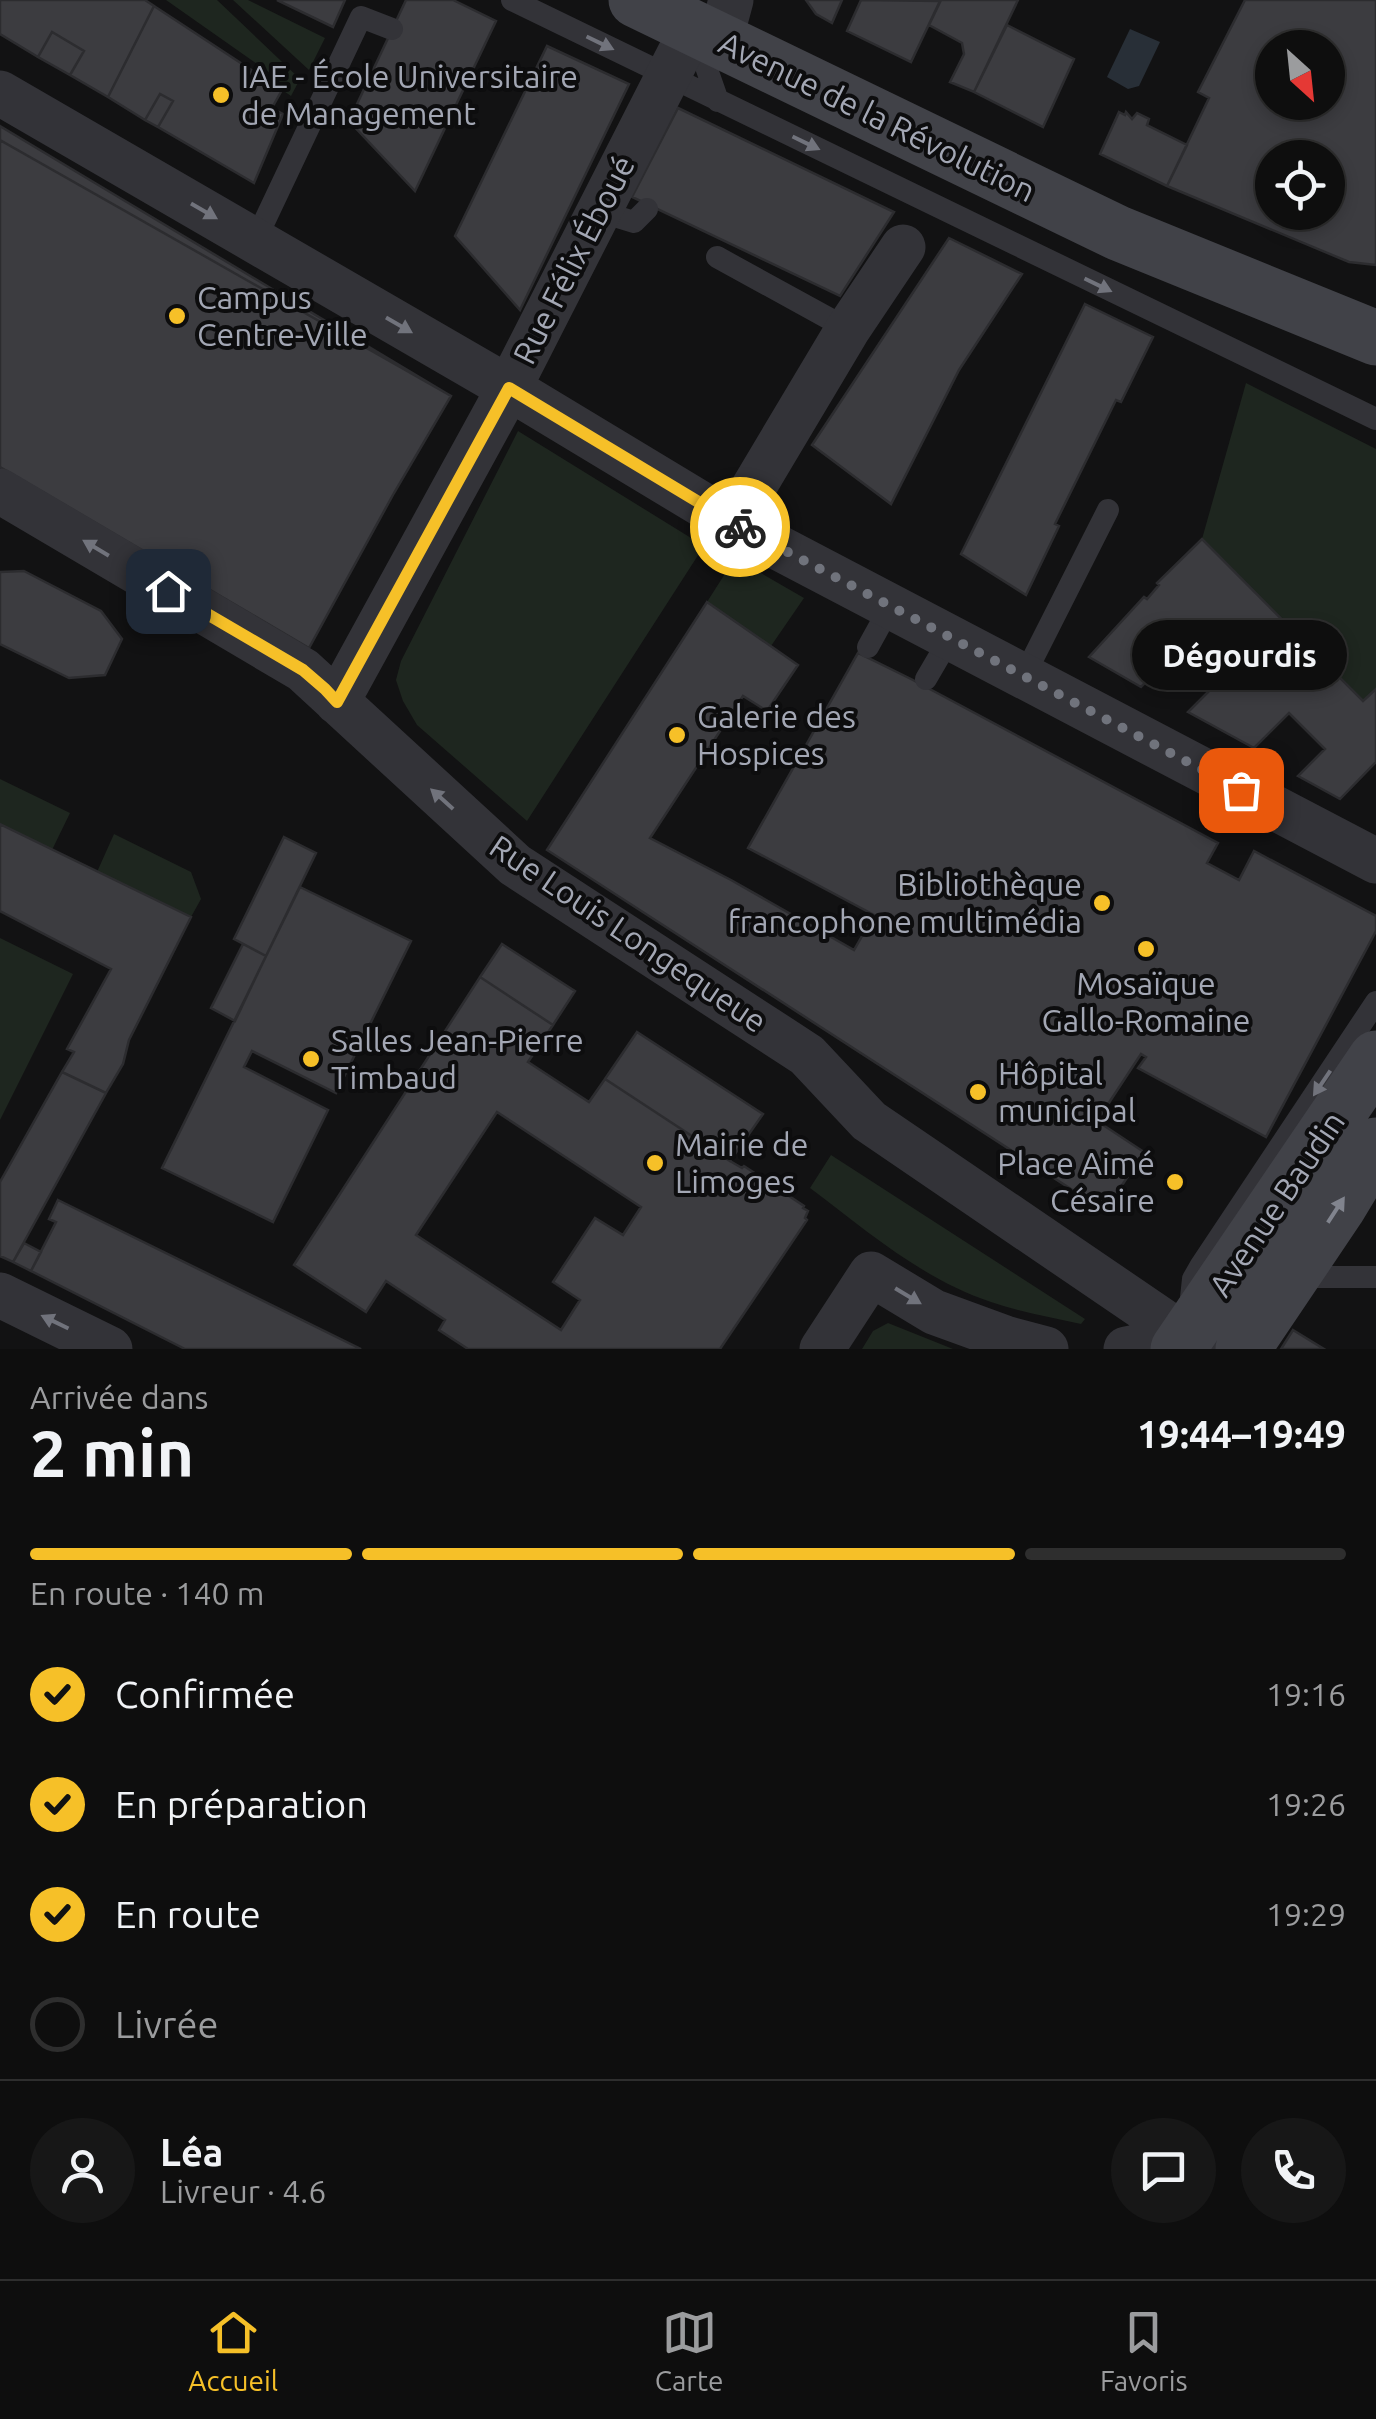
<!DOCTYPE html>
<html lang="fr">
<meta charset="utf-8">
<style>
body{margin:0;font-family:Ubuntu,sans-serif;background:#171717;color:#f1f3f6;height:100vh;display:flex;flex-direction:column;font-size:38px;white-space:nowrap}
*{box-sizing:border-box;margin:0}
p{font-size:32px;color:#9b9c9e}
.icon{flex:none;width:55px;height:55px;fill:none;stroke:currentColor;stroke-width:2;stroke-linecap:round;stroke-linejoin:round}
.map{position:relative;height:1349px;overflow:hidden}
.details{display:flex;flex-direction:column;background:#0e0e0e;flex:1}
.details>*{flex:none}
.needle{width:65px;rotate:153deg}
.fabs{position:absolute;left:1255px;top:30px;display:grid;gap:20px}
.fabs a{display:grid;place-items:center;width:90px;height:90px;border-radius:50%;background:#0e0e0e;box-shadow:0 5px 15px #0003,0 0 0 2px #2e2e2e;font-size:50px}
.pin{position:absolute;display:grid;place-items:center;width:85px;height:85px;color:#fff;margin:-42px;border-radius:20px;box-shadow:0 5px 15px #0006}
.courier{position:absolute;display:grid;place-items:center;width:100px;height:100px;margin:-50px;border:8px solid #f6c028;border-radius:50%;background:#fff;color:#222;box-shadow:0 2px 12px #0007}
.bubble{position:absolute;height:70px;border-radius:35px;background:#0e0e0e;box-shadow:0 5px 15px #0003,0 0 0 2px #2e2e2e;font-size:32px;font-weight:600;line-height:70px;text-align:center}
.head em{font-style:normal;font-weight:600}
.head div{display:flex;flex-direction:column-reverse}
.head{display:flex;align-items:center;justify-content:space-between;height:170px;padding:0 30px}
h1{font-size:65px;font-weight:600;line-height:75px}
.bar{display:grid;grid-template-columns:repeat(4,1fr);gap:15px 10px;align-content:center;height:120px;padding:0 30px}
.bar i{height:12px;border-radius:8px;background:#2e2e2e}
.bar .on{background:#f6c028}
.bar p{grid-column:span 4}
.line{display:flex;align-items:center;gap:25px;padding:0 30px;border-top:2px solid #2e2e2e}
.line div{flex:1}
.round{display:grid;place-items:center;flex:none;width:105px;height:105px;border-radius:52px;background:#171717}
ol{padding:0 30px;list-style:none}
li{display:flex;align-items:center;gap:30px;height:110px}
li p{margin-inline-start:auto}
li .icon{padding:10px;border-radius:50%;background:#f6c028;color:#111;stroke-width:4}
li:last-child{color:#9b9c9e}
li i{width:55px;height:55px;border:5px solid #2e2e2e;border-radius:50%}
.dock{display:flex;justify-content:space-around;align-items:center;height:140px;border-top:2px solid #2e2e2e;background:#0e0e0e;font-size:28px;color:#9b9c9e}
.dock a{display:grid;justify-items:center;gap:5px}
.dock .on{color:#f6c028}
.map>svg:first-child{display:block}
</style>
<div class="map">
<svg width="1376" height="1349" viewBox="0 0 1376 1349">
<rect width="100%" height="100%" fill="#121213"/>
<path fill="#1e261f" d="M 166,0 L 217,0 L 300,79 L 291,96 L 266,79 L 270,73 Z
M 233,0 L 248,0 L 325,38 L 309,70 Z
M 1246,383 L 1376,449 L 1376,689 L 1363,701 L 1202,539 Z
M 518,431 L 704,546 L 527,821 L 417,725 L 403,701 L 396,680 L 401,661 Z
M 735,558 L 804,598 L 771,646 L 707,602 Z
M 0,779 L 70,813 L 52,850 L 0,824 Z
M 114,834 L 191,872 L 201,899 L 191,917 L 97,872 Z
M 0,938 L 73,974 L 0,1120 Z
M 831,1155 L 1085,1319 L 1081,1324 C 1051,1317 1020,1312 991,1302 C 922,1279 867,1231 810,1188 Z
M 888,1323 L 953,1349 L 862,1349 L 873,1331 Z"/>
<path fill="#282f37" d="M 1130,29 L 1160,42 L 1139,86 L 1128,89 L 1107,77 Z"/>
<path fill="#3c3c40" stroke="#2c2c2f" stroke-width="2.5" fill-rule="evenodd" d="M 0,0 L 145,0 L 154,6 L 108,97 L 70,75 L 84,51 L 52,32 L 38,57 L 0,34 Z
M 277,0 L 345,0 L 333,27 Z
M 406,0 L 453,0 L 496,21 L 415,191 L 349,121 Z
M 806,0 L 842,0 L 832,23 L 816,14 Z
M 861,0 L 940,1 L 911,62 L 847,31 Z
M 941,0 L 1018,0 L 974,92 L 950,82 L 964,54 L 962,43 L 929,25 Z
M 1245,0 L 1376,0 L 1376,265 L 1349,262 L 1167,186 L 1209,98 L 1198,92 ZM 1272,48 L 1328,48 L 1328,102 L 1272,102 ZM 1272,158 L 1328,158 L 1328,212 L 1272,212 Z
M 154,6 L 282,90 L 272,108 L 283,114 L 254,183 L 158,127 L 173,101 L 160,94 L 145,120 L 108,97 Z
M 1007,25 L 1074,59 L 1043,127 L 974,92 Z
M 52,32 L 84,51 L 70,75 L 38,57 Z
M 547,46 L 629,84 L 520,310 L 455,236 Z
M 160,94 L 173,101 L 158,127 L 145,120 Z
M 678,108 L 894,212 L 840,296 L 632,197 Z
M 1119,112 L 1125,115 L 1126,112 L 1132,119 L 1137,113 L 1149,119 L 1147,125 L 1187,145 L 1167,186 L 1100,154 Z
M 0,126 L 110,192 L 451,396 L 0,140 Z
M 0,140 L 451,396 L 394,493 L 309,648 L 0,467 Z
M 949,238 L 1022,274 L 959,370 L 891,504 L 812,445 Z
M 1085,304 L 1153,337 L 1121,402 L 1116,400 L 1055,524 L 1059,526 L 1026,595 L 961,554 Z
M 1202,539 L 1363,701 L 1376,689 L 1376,762 L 1340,799 L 1298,776 L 1325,749 L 1289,713 L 1254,748 L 1188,712 L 1233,667 L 1215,658 L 1222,647 L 1201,626 L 1141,687 L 1089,657 L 1144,597 L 1147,599 L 1159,585 L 1157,583 Z
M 24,571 L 101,611 L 122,639 L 105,675 L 69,678 L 0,644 L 0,572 Z
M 707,602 L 798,665 L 767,711 L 743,696 L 650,838 L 731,880 L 854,950 L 874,915 L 748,848 L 858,653 L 911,679 L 1218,843 L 1207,863 L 1239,880 L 1254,851 L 1376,916 L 1376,931 L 1266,1137 L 1138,1068 L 1146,1057 L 1141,1054 L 1097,1121 L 1144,1152 L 1105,1211 L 547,850 Z
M 0,824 L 191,917 L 129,1040 L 123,1064 L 106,1093 L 62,1072 L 74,1052 L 67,1049 L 111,969 L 0,911 Z
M 284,837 L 316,853 L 266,956 L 234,939 Z
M 300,887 L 411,941 L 336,1093 L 252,1051 L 244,1067 L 328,1110 L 273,1222 L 162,1168 Z
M 243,944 L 266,956 L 235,1021 L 211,1008 Z
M 502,944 L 575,991 L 553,1025 L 480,977 Z
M 480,977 L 553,1025 L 528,1062 L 589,1102 L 605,1079 L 730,1161 L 742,1168 L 744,1166 L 804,1206 L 803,1208 L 808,1211 L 805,1218 L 807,1220 L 720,1349 L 468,1349 L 439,1330 L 445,1320 L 386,1281 L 366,1312 L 294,1265 ZM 497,1112 L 641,1207 L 623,1235 L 595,1218 L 553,1282 L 580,1300 L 561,1330 L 416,1235 Z
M 637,1032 L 763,1114 L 730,1161 L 605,1079 Z
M 62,1072 L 106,1093 L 13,1262 L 0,1256 L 0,1182 Z
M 58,1200 L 361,1349 L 185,1349 L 31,1271 L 56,1222 L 49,1219 Z
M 24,1243 L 41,1252 L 31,1271 L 13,1262 Z
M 1293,1330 L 1324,1349 L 1281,1349 Z"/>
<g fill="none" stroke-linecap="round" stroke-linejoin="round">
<path stroke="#333338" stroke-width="22" d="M 512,0 L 1376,419
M 696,38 L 718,101
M 598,211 L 634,222 L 647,209
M 255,241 L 361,17 L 392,29
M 717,257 L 848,329
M 868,647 L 890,607
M 1024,676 L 1108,510
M 926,679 L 950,638
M 1294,1277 L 1376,1277
M 1191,1298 L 1193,1279 L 1201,1265 L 1376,1002"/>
<path stroke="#333338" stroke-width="45" d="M 720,41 L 731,0
M 0,93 L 509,388 L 741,528 L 1376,861
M 0,491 L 303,670 L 515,865 L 807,1055 L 869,1121 L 1204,1349
M 733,522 L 848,329 L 903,247
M 337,702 L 509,388 L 693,27
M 0,1295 L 110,1349
M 822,1349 L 871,1274 L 934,1312 L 1005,1338 L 1046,1349
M 1126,1349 L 1186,1337"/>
<path stroke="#414248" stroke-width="55" d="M 636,0 L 1118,233 L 1376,338
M 1178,1349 L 1376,1058
M 1243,1349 L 1338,1208 L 1376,1145"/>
</g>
<defs><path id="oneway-solid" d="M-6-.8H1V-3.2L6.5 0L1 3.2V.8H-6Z" transform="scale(2.5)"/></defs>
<g fill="#71737c">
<use href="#oneway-solid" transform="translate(600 43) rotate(26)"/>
<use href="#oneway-solid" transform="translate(806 143) rotate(26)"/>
<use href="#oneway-solid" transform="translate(204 211) rotate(30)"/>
<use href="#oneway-solid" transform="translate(1098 285) rotate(26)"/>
<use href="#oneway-solid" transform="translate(399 325) rotate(30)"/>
<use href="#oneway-solid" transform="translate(96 548) rotate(-149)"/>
<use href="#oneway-solid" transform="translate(442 799) rotate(-138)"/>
<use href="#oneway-solid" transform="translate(1322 1083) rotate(124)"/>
<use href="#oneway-solid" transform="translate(908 1296) rotate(31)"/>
<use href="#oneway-solid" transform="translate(55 1322) rotate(-154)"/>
</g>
<use fill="#81848e" href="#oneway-solid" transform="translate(1336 1210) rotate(-57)"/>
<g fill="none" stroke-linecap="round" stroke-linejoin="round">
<path stroke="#70737c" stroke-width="10" stroke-dasharray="0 18" d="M 740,527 L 1241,790"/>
<path stroke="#f6c028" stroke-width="12" d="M 168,591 L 303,670 L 325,689 L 337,702 L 509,388 L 740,527"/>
</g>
<g fill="#f6c028" stroke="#0d0d0e" stroke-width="4">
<circle cx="221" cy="95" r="10"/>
<circle cx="177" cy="316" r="10"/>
<circle cx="677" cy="735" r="10"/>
<circle cx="1102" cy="903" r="10"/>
<circle cx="1146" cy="949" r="10"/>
<circle cx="311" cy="1059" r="10"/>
<circle cx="978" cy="1092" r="10"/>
<circle cx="655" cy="1163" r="10"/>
<circle cx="1175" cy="1182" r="10"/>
</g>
<g text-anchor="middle" stroke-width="8" stroke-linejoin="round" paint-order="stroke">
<g font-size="32" fill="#a3a7b4" stroke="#0d0d0e" text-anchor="start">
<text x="241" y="88">IAE - École Universitaire<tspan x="241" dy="37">de Management</tspan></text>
<text x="197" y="309">Campus<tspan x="197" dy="37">Centre-Ville</tspan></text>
<text x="697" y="728">Galerie des<tspan x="697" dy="37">Hospices</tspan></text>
<text x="1082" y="896" text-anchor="end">Bibliothèque<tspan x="1082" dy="37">francophone multimédia</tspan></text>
<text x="1146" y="995" text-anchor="middle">Mosaïque<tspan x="1146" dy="37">Gallo-Romaine</tspan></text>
<text x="331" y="1052">Salles Jean-Pierre<tspan x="331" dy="37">Timbaud</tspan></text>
<text x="998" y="1085">Hôpital<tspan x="998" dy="37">municipal</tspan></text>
<text x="675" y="1156">Mairie de<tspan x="675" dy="37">Limoges</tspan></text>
<text x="1155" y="1175" text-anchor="end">Place Aimé<tspan x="1155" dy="37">Césaire</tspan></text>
</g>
<g font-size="32" fill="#a3a7b4" stroke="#0d0d0e">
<text transform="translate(877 117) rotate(26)" y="11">Avenue de la Révolution</text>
<text transform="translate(574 260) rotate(-63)" y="11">Rue Félix Éboué</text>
<text transform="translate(628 934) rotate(34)" y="11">Rue Louis Longequeue</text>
<text transform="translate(1277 1204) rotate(-56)" y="11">Avenue Baudin</text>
</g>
</g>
</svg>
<div class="fabs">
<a><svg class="needle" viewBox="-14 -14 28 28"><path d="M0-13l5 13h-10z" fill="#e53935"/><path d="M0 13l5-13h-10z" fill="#9b9c9e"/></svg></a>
<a><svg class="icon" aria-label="locate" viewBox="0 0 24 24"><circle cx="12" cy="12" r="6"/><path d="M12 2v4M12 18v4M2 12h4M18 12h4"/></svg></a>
</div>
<div class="pin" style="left:1241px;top:790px;background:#ea580c"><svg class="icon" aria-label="bag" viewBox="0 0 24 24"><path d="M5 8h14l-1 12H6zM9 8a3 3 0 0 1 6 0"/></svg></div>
<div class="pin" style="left:168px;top:591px;background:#1f2937"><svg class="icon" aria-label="home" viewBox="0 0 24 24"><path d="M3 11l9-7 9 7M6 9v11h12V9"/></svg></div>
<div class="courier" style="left:740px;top:527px"><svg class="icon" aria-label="bike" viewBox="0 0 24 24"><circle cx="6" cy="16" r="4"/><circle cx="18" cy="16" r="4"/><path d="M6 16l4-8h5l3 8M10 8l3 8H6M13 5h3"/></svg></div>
<div class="bubble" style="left:1132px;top:620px;width:215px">Dégourdis</div>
</div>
<section class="details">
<div class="head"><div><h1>2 min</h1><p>Arrivée dans</p></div><em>19:44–19:49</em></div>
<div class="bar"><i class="on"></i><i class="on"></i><i class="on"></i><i></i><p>En route · 140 m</p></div>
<ol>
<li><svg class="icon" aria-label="check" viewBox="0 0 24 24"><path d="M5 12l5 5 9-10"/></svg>Confirmée<p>19:16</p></li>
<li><svg class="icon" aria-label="check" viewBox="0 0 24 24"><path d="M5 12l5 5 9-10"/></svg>En préparation<p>19:26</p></li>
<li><svg class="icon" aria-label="check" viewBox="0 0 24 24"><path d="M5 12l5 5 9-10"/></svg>En route<p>19:29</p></li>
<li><i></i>Livrée</li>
</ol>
<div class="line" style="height:180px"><a class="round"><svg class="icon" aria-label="person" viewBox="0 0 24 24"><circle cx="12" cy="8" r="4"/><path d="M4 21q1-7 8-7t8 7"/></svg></a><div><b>Léa</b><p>Livreur · 4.6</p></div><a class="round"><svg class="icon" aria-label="chat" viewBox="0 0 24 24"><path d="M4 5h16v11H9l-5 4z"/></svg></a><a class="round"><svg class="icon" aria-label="phone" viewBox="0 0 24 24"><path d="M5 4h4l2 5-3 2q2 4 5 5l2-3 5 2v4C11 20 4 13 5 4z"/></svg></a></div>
</section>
<nav class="dock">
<a class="on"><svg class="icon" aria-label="home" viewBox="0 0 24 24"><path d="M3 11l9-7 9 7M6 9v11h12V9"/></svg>Accueil</a>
<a><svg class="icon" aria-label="map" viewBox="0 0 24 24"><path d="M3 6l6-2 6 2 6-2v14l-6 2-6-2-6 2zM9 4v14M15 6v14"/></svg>Carte</a>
<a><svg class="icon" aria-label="saved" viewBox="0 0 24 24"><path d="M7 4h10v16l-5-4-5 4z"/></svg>Favoris</a>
</nav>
